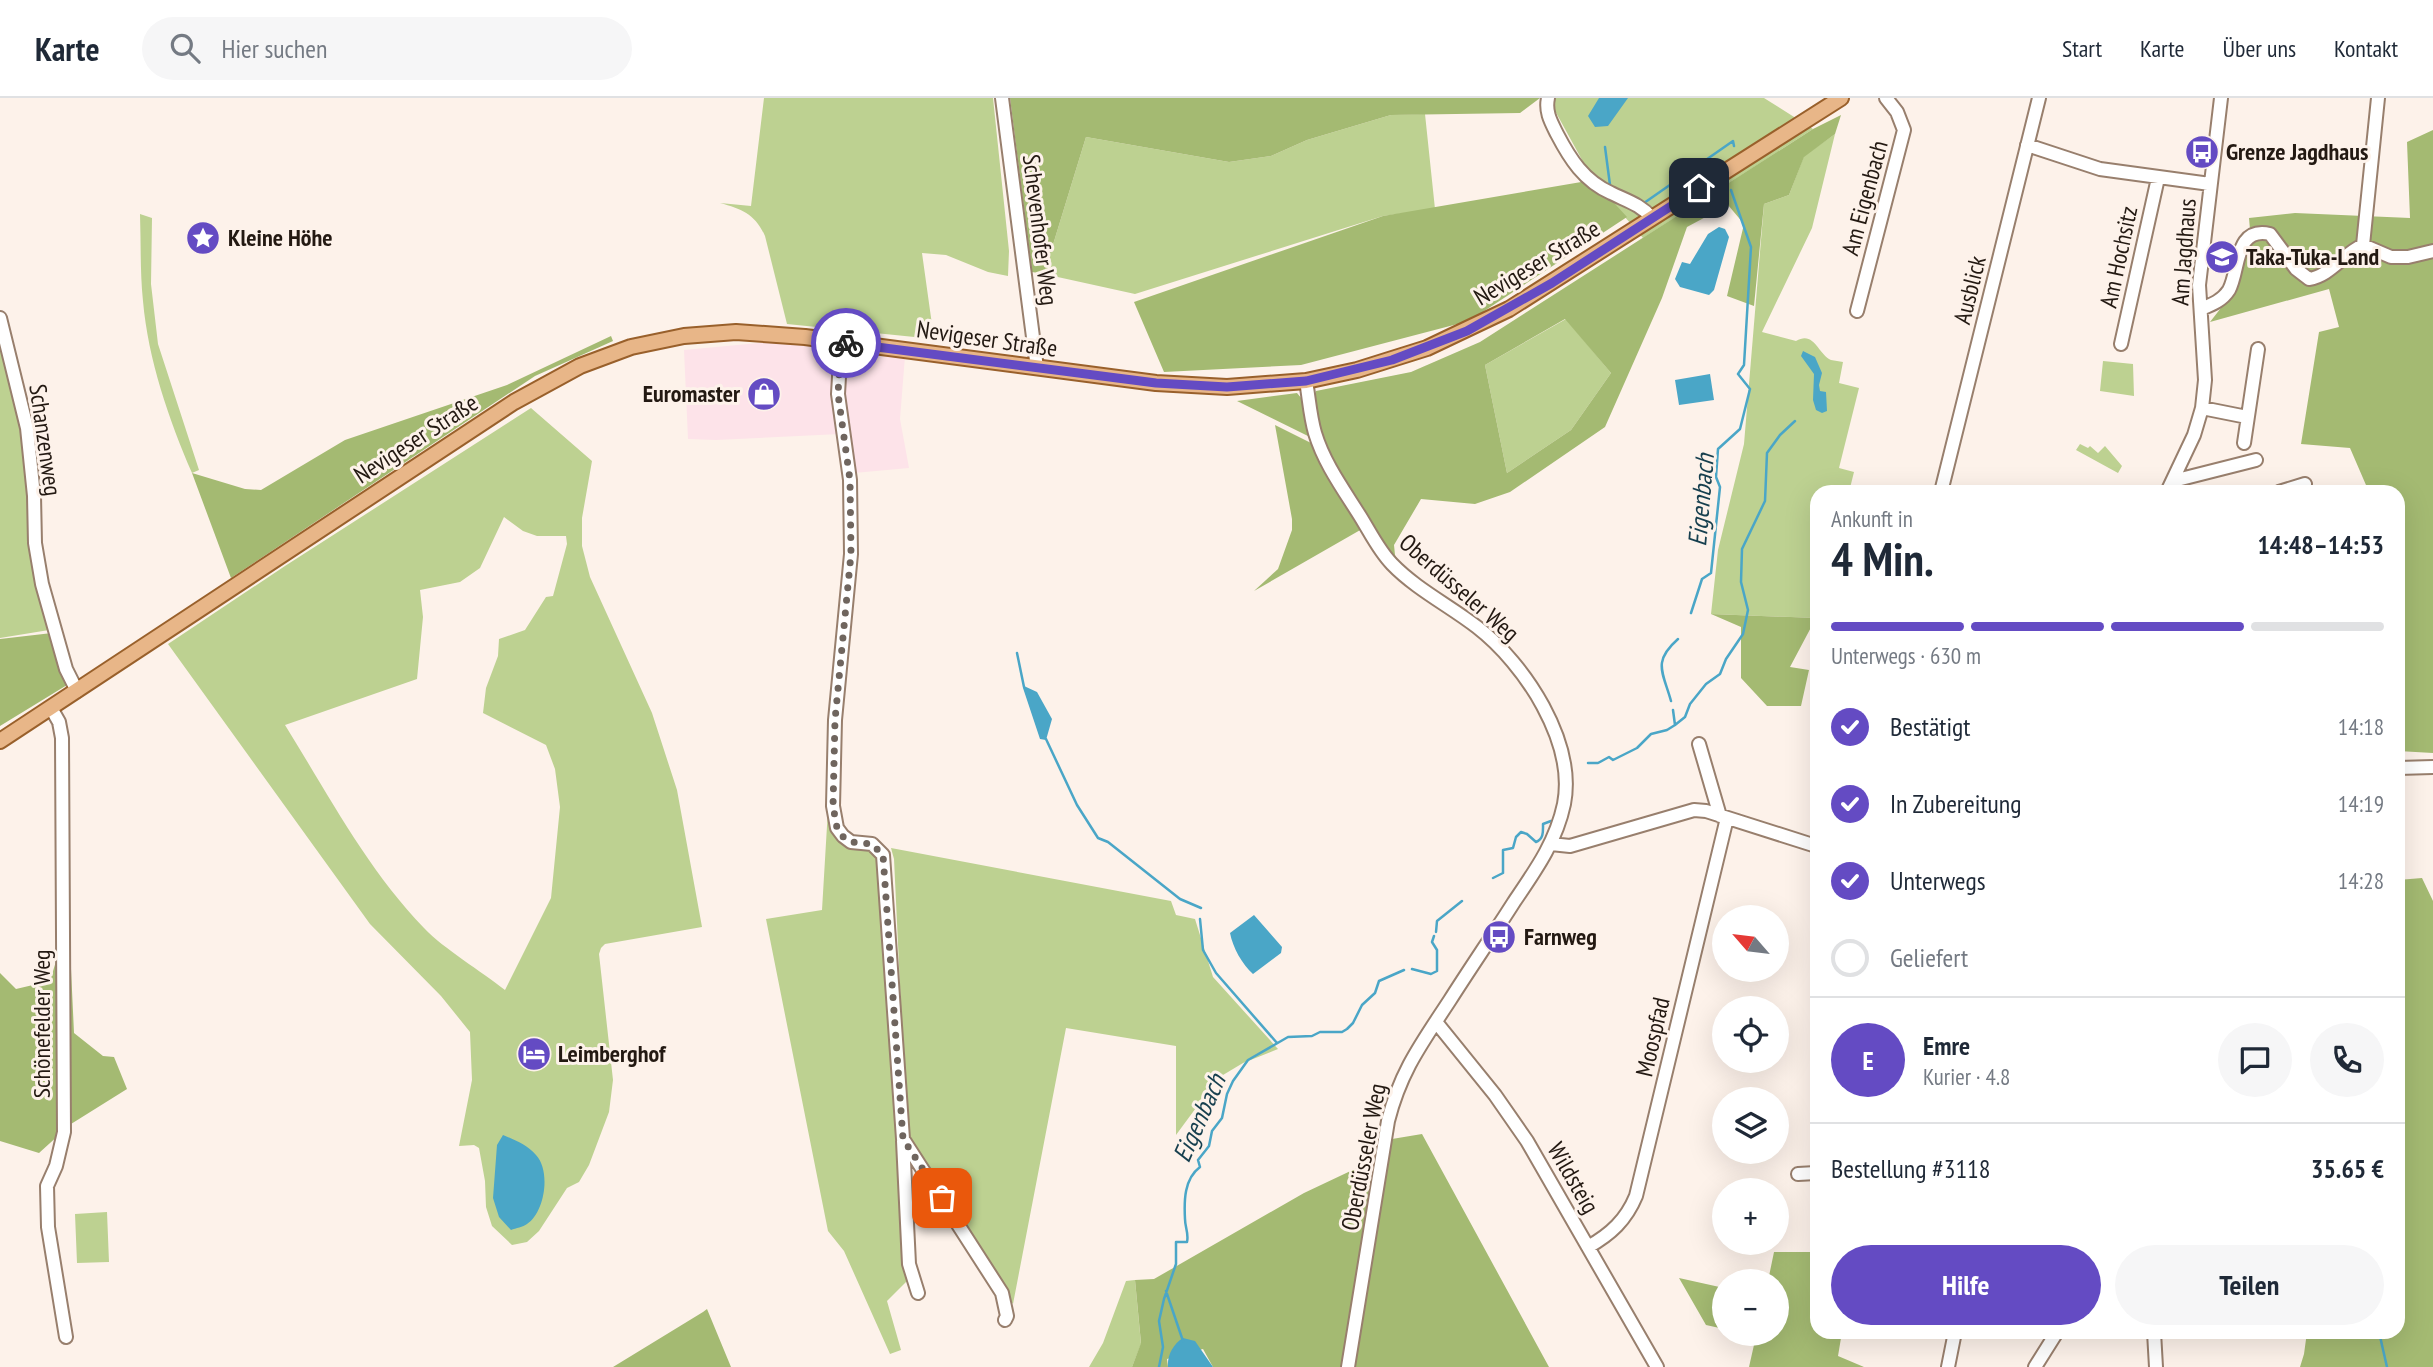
<!DOCTYPE html>
<html lang="de">
<meta charset="utf-8">
<style>
body{margin:0;font-family:"PT Sans Narrow",sans-serif;background:#f6f6f7;color:#1f2937;height:100vh;display:flex;flex-direction:column;font-size:26px;white-space:nowrap}
*{box-sizing:border-box;margin:0}
p{font-size:23px;color:#747a83}
.icon{flex:none;width:38px;height:38px;fill:none;stroke:currentColor;stroke-width:2;stroke-linecap:round;stroke-linejoin:round}
.map{position:relative;flex:1;overflow:hidden}
.sheet{position:absolute;left:1810px;top:387px;width:595px;height:854px;display:flex;flex-direction:column;background:#fff;border-radius:21px;box-shadow:0 7px 28px #0002}
.sheet>*{flex:none}
.needle{width:46px;rotate:298deg}
.controls{position:absolute;left:1712px;top:807px;display:grid;gap:14px}
.controls a{display:grid;place-items:center;width:77px;height:77px;border-radius:50%;background:#fff;box-shadow:0 7px 28px #0002;font-size:35px}
.pin{position:absolute;display:grid;place-items:center;width:60px;height:60px;color:#fff;margin:-30px;border-radius:14px;box-shadow:0 4px 10px #0006}
.courier{position:absolute;display:grid;place-items:center;width:70px;height:70px;margin:-35px;border:5px solid #644bc3;border-radius:50%;background:#fff;color:#222;box-shadow:0 2px 9px #0007}
.summary em{font-style:normal;font-weight:800}
.summary div{display:flex;flex-direction:column-reverse}
.summary{display:flex;align-items:center;justify-content:space-between;height:119px;padding:0 21px}
h1{font-size:46px;font-weight:800;line-height:52px}
.bar{display:grid;grid-template-columns:repeat(4,1fr);gap:10px 7px;align-content:center;height:84px;padding:0 21px}
.bar i{height:9px;border-radius:5px;background:#e0e1e3}
.bar .current{background:#644bc3}
.bar p{grid-column:span 4}
.line{display:flex;align-items:center;gap:18px;padding:0 21px;border-top:2px solid #e0e1e3}
.line div{flex:1}
.round{display:grid;place-items:center;flex:none;width:74px;height:74px;border-radius:37px;background:#f6f6f7}
ol{padding:0 21px;list-style:none}
li{display:flex;align-items:center;gap:21px;height:77px}
li p{margin-inline-start:auto}
li .icon{padding:7px;border-radius:50%;background:#644bc3;color:#fff;stroke-width:4}
li:last-child{color:#747a83}
li i{width:38px;height:38px;border:4px solid #e0e1e3;border-radius:50%}
.cta{display:flex;gap:14px;margin-top:auto;padding:14px 21px}
.cta a{flex:1;height:80px;border-radius:42px;background:#644bc3;color:#fff;font-size:28px;font-weight:800;line-height:80px;text-align:center}
.cta a+a{background:#f6f6f7;color:#1f2937}
header{display:flex;align-items:center;gap:42px;box-sizing:border-box;height:98px;padding:0 35px;background:#fff;border-bottom:2px solid #e0e1e3}
header strong{font-size:33px}
nav{display:flex;gap:38px;margin-inline-start:auto;font-size:24px}
.search{width:490px;height:63px;background:#f6f6f7;display:flex;align-items:center;gap:18px;box-sizing:border-box;padding:0 24px;border-radius:38px;color:#747a83;font-size:26px}
.map>svg:first-child{display:block}
</style>
<header>
<strong>Karte</strong>
<div class="search"><svg class="icon" aria-label="search" viewBox="0 0 24 24"><circle cx="10" cy="10" r="6"/><path d="M15 15l6 6"/></svg>Hier suchen</div>
<nav><a>Start</a><a>Karte</a><a>Über uns</a><a>Kontakt</a></nav>
</header>
<div class="map">
<svg width="2433" height="1269" viewBox="0 0 2433 1269">
<rect width="100%" height="100%" fill="#fdf2ea"/>
<path fill="#fde3e9" d="M 780,243 L 905,258 L 900,321 L 909,370 L 854,375 L 840,336 L 716,342 L 688,341 L 684,252 Z"/>
<path fill="#bdd191" fill-rule="evenodd" d="M 764,0 L 993,0 L 1009,153 L 1008,178 L 988,174 L 946,157 L 922,155 L 934,241 L 787,226 L 765,138 C 755,116 742,111 720,105 L 751,108 Z
M 1548,0 L 1764,0 L 1813,31 L 1643,140 L 1593,82 Z
M 1425,16 L 1435,111 L 1383,118 L 1135,196 L 1044,176 L 1086,39 L 1229,64 L 1271,58 L 1307,42 L 1391,17 Z
M 1835,36 L 1812,130 L 1762,234 L 1796,243 C 1814,232 1818,256 1831,262 C 1835,263 1839,263 1843,264 L 1839,285 L 1859,290 L 1839,370 L 1854,374 L 1849,394 L 1816,394 L 1816,520 L 1711,516 L 1718,452 L 1744,346 L 1764,106 L 1789,97 L 1804,58 Z
M 140,116 L 152,120 L 151,186 L 158,246 L 199,372 L 192,375 C 169,322 148,261 143,203 C 140,174 141,145 140,116 Z
M 1566,221 L 1611,275 L 1571,332 L 1507,375 L 1485,267 Z
M 0,238 L 24,338 L 49,532 L 0,540 Z
M 2103,263 L 2133,266 L 2134,298 L 2100,293 Z
M 531,310 L 592,363 L 582,420 L 582,448 L 590,479 L 652,615 L 677,692 L 702,829 L 605,846 L 601,850 L 599,856 L 613,982 L 609,1014 L 589,1067 L 579,1084 L 567,1090 L 539,1133 L 527,1144 L 512,1147 L 492,1128 L 486,1109 L 485,1083 L 479,1050 L 474,1047 L 459,1048 L 472,982 L 470,934 L 441,898 L 370,826 L 168,546 L 285,468 ZM 504,419 L 523,433 L 537,438 L 566,438 L 567,446 L 553,498 L 546,499 L 525,532 L 499,541 L 498,558 L 486,590 L 483,615 L 546,647 L 555,671 L 560,709 L 551,800 L 505,892 C 481,873 444,851 424,830 C 367,771 328,696 285,627 L 417,581 L 423,519 L 420,492 L 460,484 L 480,470 Z
M 2080,346 L 2088,350 L 2090,348 L 2098,355 L 2105,348 L 2122,368 L 2118,375 L 2076,352 Z
M 828,711 L 836,741 L 852,747 L 867,748 L 883,763 L 909,1181 L 887,1203 L 901,1252 L 890,1256 L 844,1153 L 828,1133 L 766,821 L 822,812 Z
M 891,750 L 1171,803 L 1176,817 L 1195,821 L 1213,879 L 1278,951 L 1243,965 L 1218,980 L 1176,1037 L 1176,948 L 1066,930 L 1013,1206 L 907,1037 L 894,761 Z
M 107,1114 L 109,1164 L 77,1165 L 75,1116 Z
M 1135,1182 L 1141,1246 L 1132,1269 L 1089,1269 L 1103,1245 L 1126,1183 Z"/>
<path fill="#a4ba72" fill-rule="evenodd" d="M 1010,0 L 1540,0 L 1520,15 L 1391,17 L 1307,42 L 1271,58 L 1229,64 L 1086,39 L 1044,176 L 1032,174 Z
M 1841,17 L 1835,36 L 1804,59 L 1789,97 L 1764,106 L 1754,208 L 1727,198 L 1744,126 L 1728,107 L 1687,129 L 1662,200 L 1605,329 L 1510,394 L 1475,406 L 1421,401 L 1394,447 L 1395,457 L 1401,467 L 1391,459 C 1368,421 1304,337 1316,293 L 1411,274 L 1480,244 L 1813,31 ZM 1565,221 L 1611,275 L 1571,332 L 1507,375 L 1485,267 Z
M 2433,32 L 2433,655 L 2398,653 L 2398,394 L 2369,394 L 2350,350 L 2301,346 L 2319,234 L 2339,229 L 2329,191 L 2210,224 L 2231,197 L 2247,150 L 2251,144 L 2249,120 L 2295,115 L 2410,120 L 2407,44 Z
M 1593,82 L 1627,119 L 1469,223 L 1301,267 L 1164,274 L 1134,204 L 1383,118 Z
M 611,238 L 613,243 L 535,278 L 231,480 L 192,375 L 245,391 L 261,392 L 345,342 L 507,287 Z
M 1297,295 L 1302,301 L 1312,340 L 1237,303 Z
M 1275,327 L 1313,346 L 1362,431 L 1254,493 L 1278,471 L 1292,432 L 1292,421 Z
M 1711,516 L 1816,520 L 1790,569 L 1809,572 L 1801,608 L 1767,608 L 1741,580 L 1741,529 Z
M 52,535 L 67,587 L 0,628 L 0,541 Z
M 2422,780 L 2433,803 L 2433,1269 L 2300,1269 L 2304,1256 L 2307,1234 L 2398,1234 L 2398,782 Z
M 57,860 L 71,871 L 74,935 L 103,958 L 114,959 L 127,991 L 71,1026 L 39,1055 L 0,1043 L 0,875 L 16,891 L 50,883 Z
M 1422,1036 L 1549,1269 L 1213,1269 L 1203,1251 L 1167,1261 L 1168,1269 L 1132,1269 L 1141,1245 L 1135,1182 L 1154,1181 L 1304,1095 L 1378,1060 L 1392,1041 Z
M 1774,1154 L 1816,1154 L 1816,1234 L 1842,1234 L 1838,1258 L 1864,1269 L 1749,1269 L 1756,1238 L 1745,1236 L 1776,1236 L 1776,1183 L 1768,1183 Z
M 1679,1180 L 1724,1190 L 1724,1231 L 1706,1227 Z
M 707,1211 L 731,1269 L 613,1269 L 703,1214 Z"/>
<path fill="#4aa6c7" d="M 1599,0 L 1628,0 L 1608,28 L 1595,29 L 1588,18 Z
M 1719,129 L 1725,131 L 1729,139 L 1714,192 L 1709,197 L 1680,189 L 1675,181 L 1682,164 L 1690,166 L 1708,136 Z
M 1803,253 L 1815,259 L 1822,275 L 1819,287 L 1820,293 L 1826,294 L 1827,313 L 1822,315 L 1816,312 L 1813,302 L 1814,276 L 1801,258 Z
M 1710,276 L 1714,302 L 1679,307 L 1675,282 Z
M 1024,588 L 1037,594 L 1052,621 L 1046,642 L 1040,641 L 1023,590 Z
M 1254,817 L 1282,849 L 1281,855 L 1253,876 C 1242,866 1233,850 1230,835 Z
M 503,1037 C 515,1042 527,1047 536,1057 C 551,1073 545,1114 527,1126 C 523,1129 516,1130 511,1132 L 499,1119 L 493,1100 L 497,1047 Z
M 1183,1240 L 1195,1243 L 1213,1269 L 1168,1269 C 1167,1258 1173,1246 1183,1240 Z"/>
<g fill="none" stroke-linecap="round" stroke-linejoin="round">
<path stroke="#4aa6c7" stroke-width="2.5" d="M 1605,49 L 1610,87
M 1641,103 L 1644,105 L 1733,43 L 1734,48
M 1691,515 L 1702,481 L 1711,475 L 1720,389 L 1716,379 L 1718,351 L 1740,331 L 1750,291 L 1738,276 L 1744,267 L 1751,149 L 1731,92
M 1017,555 L 1024,589
M 1671,603 C 1663,574 1652,564 1678,541
M 1675,627 L 1685,619 L 1690,606 L 1706,586 L 1720,576 L 1726,561 L 1743,536 L 1748,512 L 1741,484 L 1742,451 L 1765,403 L 1767,355 L 1780,337 L 1795,323
M 1046,641 L 1077,707 L 1098,740 L 1108,744 L 1180,801 L 1201,810
M 1588,665 L 1598,665 L 1609,659 L 1613,662 L 1637,650 L 1651,636 L 1667,632 L 1675,627 L 1673,612
M 1493,780 L 1503,775 L 1503,752 L 1513,750 L 1516,739 L 1521,734 L 1527,736 L 1536,744 C 1544,741 1543,733 1543,726 L 1551,723
M 1200,821 L 1203,852 L 1216,875 L 1277,945
M 1436,834 L 1437,823 L 1462,803
M 1412,871 L 1431,876 L 1437,873 L 1437,852 L 1432,844 L 1434,838
M 1166,1193 L 1183,1243
M 2379,1234 L 2387,1269
M 1159,1269 L 1163,1249 L 1159,1223 L 1164,1201 L 1176,1166 L 1176,1144 L 1187,1144 C 1189,1135 1185,1130 1185,1121 C 1184,1103 1184,1081 1200,1069 L 1198,1062 L 1209,1048 L 1212,1033 L 1222,1020 L 1227,996 L 1233,983 L 1248,962 L 1288,939 L 1312,938 L 1320,934 L 1342,934 L 1347,931 L 1353,925 L 1362,907 L 1375,895 L 1379,883 L 1404,872"/>
<g stroke="#987f6d" stroke-width="16">
<path id="minor" d="M 1002,0 L 1037,270
M 1548,0 C 1545,14 1551,24 1557,36 C 1570,61 1584,83 1611,95 C 1627,103 1640,106 1652,120
M 2027,47 L 2100,71 L 2210,86
M 2363,147 L 2378,0
M 2201,211 C 2211,207 2222,203 2229,192 C 2240,172 2234,128 2270,136 L 2296,171 L 2309,181 C 2330,178 2343,156 2363,147 L 2391,159 L 2408,159 L 2433,153
M 1857,213 L 1904,32 L 1897,14 L 1886,0
M 0,220 L 27,330 L 34,398 L 35,445 L 42,486 L 66,571 L 77,593
M 841,244 L 838,296 L 850,382 L 851,456 L 835,622 L 833,708 L 837,730 L 843,738 L 851,744 L 872,746 L 883,757 L 903,1041 L 1002,1195 L 1007,1218 L 1005,1222
M 2121,246 L 2158,80
M 1306,283 C 1309,300 1310,318 1315,335 C 1324,365 1343,391 1360,418 C 1370,434 1379,453 1392,466 C 1416,491 1450,508 1477,529 C 1525,566 1576,644 1564,706 C 1556,744 1535,773 1514,804 C 1493,837 1471,869 1450,902 C 1422,945 1401,972 1388,1023 L 1348,1269
M 2202,310 L 2247,319
M 2244,345 L 2258,251
M 2173,383 L 2256,362
M 1941,394 L 2039,0
M 2167,394 L 2194,337 L 2202,310 L 2205,282 L 2199,187 L 2221,0
M 2279,394 L 2305,386
M 51,610 L 59,624 L 62,640 L 64,1034 L 56,1068 L 47,1088 L 48,1129 L 66,1239
M 1699,646 L 1720,718
M 2398,670 L 2433,669
M 1551,746 L 1570,748 L 1694,712 L 1706,713 L 1816,748
M 1436,924 L 1495,997 L 1527,1043 L 1657,1269
M 903,1043 L 909,1166 L 918,1195
M 1798,1076 L 1816,1075
M 1588,1149 C 1611,1136 1626,1122 1636,1098 L 1727,720
M 2154,1234 L 2156,1269
M 1948,1269 L 1955,1234
M 2035,1269 L 2057,1234"/>
</g>
<g stroke="#99602b" stroke-width="18">
<path id="major" d="M 0,643 L 514,304 L 580,268 L 631,249 L 684,238 L 736,234 L 805,239 L 1156,285 L 1227,289 L 1306,283 L 1357,272 L 1427,250 L 1509,211 L 1841,0"/>
</g>
<use href="#minor" stroke="#fff" stroke-width="12"/>
<use href="#major" stroke="#e8b688" stroke-width="14"/>
</g>
<g fill="none" stroke-linecap="round" stroke-linejoin="round">
<path stroke="#6f655e" stroke-width="7" stroke-dasharray="0 12.6" d="M 846,245 L 841,244 L 838,296 L 850,382 L 851,456 L 835,622 L 833,708 L 837,730 L 842,738 L 851,744 L 872,746 L 883,757 L 903,1041 L 942,1100"/>
<path stroke="#644bc3" stroke-width="9" d="M 846,245 L 1156,285 L 1227,289 L 1306,283 L 1392,262 L 1467,233 L 1552,185 L 1699,90"/>
</g>
<defs>
<g id="bus-disc" transform="scale(1.75)"><circle r="9.5" fill="#644bc3" stroke="#fdf2ea"/><path d="M-5-6H5V4H4V6H2V4H-2V6H-4V4H-5ZM-3.5-4V0h7V-4ZM-3.5 1.2v1.5H-2V1.2ZM2 1.2v1.5H3.5V1.2Z" fill="#fff"/></g>
<g id="sight-disc" transform="scale(1.75)"><circle r="9.5" fill="#644bc3" stroke="#fdf2ea"/><path d="M0-6L1.8-2.2L6-1.7L2.9 1.2L3.7 5.4L0 3.3L-3.7 5.4L-2.9 1.2L-6-1.7L-1.8-2.2Z" fill="#fff"/></g>
<g id="school-disc" transform="scale(1.75)"><circle r="9.5" fill="#644bc3" stroke="#fdf2ea"/><path d="M0-5L7-2L0 1L-7-2ZM-4 1L0 2.5L4 1V4Q0 6-4 4Z" fill="#fff"/></g>
<g id="shop-disc" transform="scale(1.75)"><circle r="9.5" fill="#644bc3" stroke="#fdf2ea"/><path d="M-5-2.5h2.3a2.7 3.5 0 0 1 5.4 0H5L5.5 6h-11ZM-1.5-2.5h3a1.5 2.3 0 0 0-3 0Z" fill="#fff"/></g>
<g id="hotel-disc" transform="scale(1.75)"><circle r="9.5" fill="#644bc3" stroke="#fdf2ea"/><path d="M-6-4.5h1.5V1H6V5H4.5V3h-9V5H-6ZM-4 0a1.8 1.8 0 1 1 3.6 0ZM.5 0V-2.5h3Q6-2.5 6 0Z" fill="#fff"/></g>
</defs>
<g fill-rule="evenodd">
<use href="#bus-disc" x="2202" y="54"/>
<use href="#sight-disc" x="203" y="140"/>
<use href="#school-disc" x="2222" y="159"/>
<use href="#shop-disc" x="764" y="296"/>
<use href="#bus-disc" x="1499" y="839"/>
<use href="#hotel-disc" x="534" y="956"/>
</g>
<g text-anchor="middle" stroke-width="6" stroke-linejoin="round" paint-order="stroke">
<g font-size="24" font-weight="bold" fill="#231912" stroke="#fdf2ea" text-anchor="start">
<text x="2226" y="62">Grenze Jagdhaus</text>
<text x="228" y="148">Kleine Höhe</text>
<text x="2246" y="167">Taka-Tuka-Land</text>
<text x="740" y="304" text-anchor="end">Euromaster</text>
<text x="1524" y="847">Farnweg</text>
<text x="558" y="964">Leimberghof</text>
</g>
<g font-size="24" fill="#231912" stroke="#fdf2ea">
<text transform="translate(1865 100) rotate(-75)" y="8">Am Eigenbach</text>
<text transform="translate(1040 132) rotate(83)" y="8">Schevenhofer Weg</text>
<text transform="translate(2184 154) rotate(-86)" y="8">Am Jagdhaus</text>
<text transform="translate(2119 159) rotate(-78)" y="8">Am Hochsitz</text>
<text transform="translate(1537 165) rotate(-31)" y="8">Nevigeser Straße</text>
<text transform="translate(1970 192) rotate(-76)" y="8">Ausblick</text>
<text transform="translate(987 241) rotate(8)" y="8">Nevigeser Straße</text>
<text transform="translate(416 341) rotate(-33)" y="8">Nevigeser Straße</text>
<text transform="translate(45 342) rotate(82)" y="8">Schanzenweg</text>
<text transform="translate(1459 490) rotate(41)" y="8">Oberdüsseler Weg</text>
<text transform="translate(42 926) rotate(-90)" y="8">Schönefelder Weg</text>
<text transform="translate(1653 939) rotate(-77)" y="8">Moospfad</text>
<text transform="translate(1364 1059) rotate(-79)" y="8">Oberdüsseler Weg</text>
<text transform="translate(1573 1080) rotate(60)" y="8">Wildsteig</text>
</g>
<g font-size="26" font-style="italic" fill="#163f4e" stroke="#fdf2ea">
<text transform="translate(1701 402) rotate(-85)" y="9">Eigenbach</text>
<text transform="translate(1199 1020) rotate(-66)" y="9">Eigenbach</text>
</g>
</g>
</svg>
<div class="controls">
<a><svg class="needle" viewBox="-14 -14 28 28"><path d="M0-13l5 13h-10z" fill="#e53935"/><path d="M0 13l5-13h-10z" fill="#747a83"/></svg></a>
<a><svg class="icon" aria-label="locate" viewBox="0 0 24 24"><circle cx="12" cy="12" r="6"/><path d="M12 2v4M12 18v4M2 12h4M18 12h4"/></svg></a>
<a><svg class="icon" aria-label="layers" viewBox="0 0 24 24"><path d="M12 4l9 5-9 5-9-5zM3 14l9 5 9-5"/></svg></a>
<a>+</a>
<a>−</a>
</div>
<div class="pin" style="left:942px;top:1100px;background:#ea580c"><svg class="icon" aria-label="bag" viewBox="0 0 24 24"><path d="M5 8h14l-1 12H6zM9 8a3 3 0 0 1 6 0"/></svg></div>
<div class="pin" style="left:1699px;top:90px;background:#1f2937"><svg class="icon" aria-label="home" viewBox="0 0 24 24"><path d="M3 11l9-7 9 7M6 9v11h12V9"/></svg></div>
<div class="courier" style="left:846px;top:245px"><svg class="icon" aria-label="bike" viewBox="0 0 24 24"><circle cx="6" cy="16" r="4"/><circle cx="18" cy="16" r="4"/><path d="M6 16l4-8h5l3 8M10 8l3 8H6M13 5h3"/></svg></div>
<section class="sheet">
<div class="summary"><div><h1>4 Min.</h1><p>Ankunft in</p></div><em>14:48–14:53</em></div>
<div class="bar"><i class="current"></i><i class="current"></i><i class="current"></i><i></i><p>Unterwegs · 630 m</p></div>
<ol>
<li><svg class="icon" aria-label="check" viewBox="0 0 24 24"><path d="M5 12l5 5 9-10"/></svg>Bestätigt<p>14:18</p></li>
<li><svg class="icon" aria-label="check" viewBox="0 0 24 24"><path d="M5 12l5 5 9-10"/></svg>In Zubereitung<p>14:19</p></li>
<li><svg class="icon" aria-label="check" viewBox="0 0 24 24"><path d="M5 12l5 5 9-10"/></svg>Unterwegs<p>14:28</p></li>
<li><i></i>Geliefert</li>
</ol>
<div class="line" style="height:126px"><b class="round" style="background:#644bc3;color:#fff">E</b><div><b>Emre</b><p>Kurier · 4.8</p></div><a class="round"><svg class="icon" aria-label="chat" viewBox="0 0 24 24"><path d="M4 5h16v11H9l-5 4z"/></svg></a><a class="round"><svg class="icon" aria-label="phone" viewBox="0 0 24 24"><path d="M5 4h4l2 5-3 2q2 4 5 5l2-3 5 2v4C11 20 4 13 5 4z"/></svg></a></div>
<div class="line" style="height:91px"><div>Bestellung #3118</div><b>35.65 €</b></div>
<div class="cta"><a>Hilfe</a><a>Teilen</a></div>
</section>
</div>
